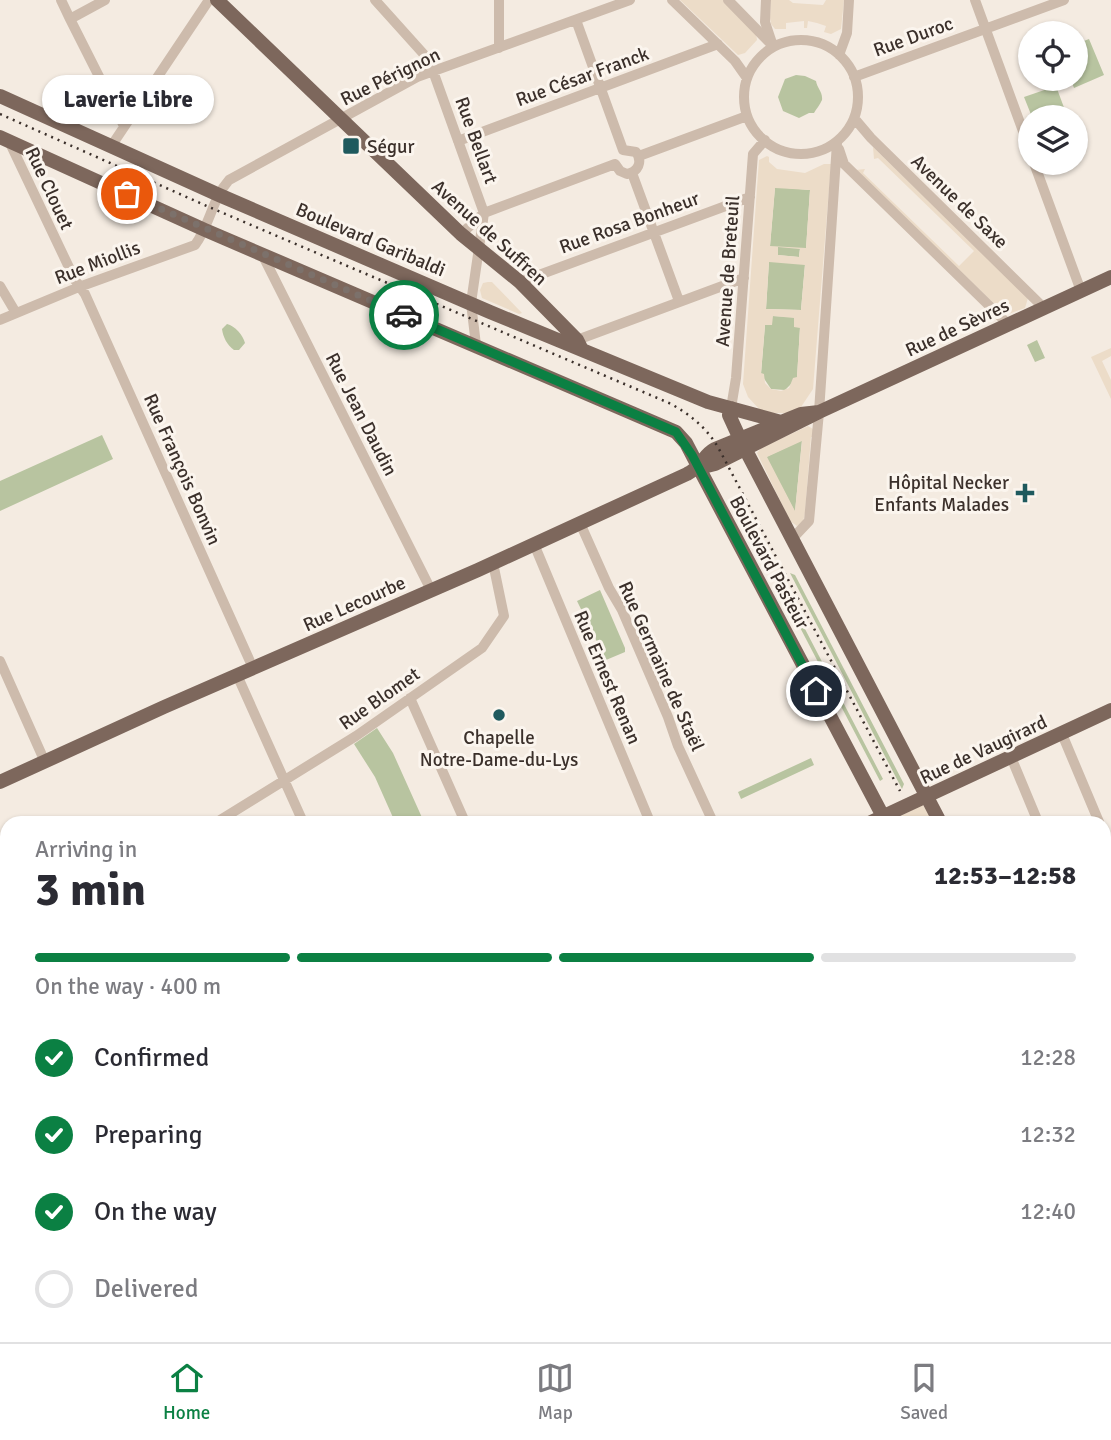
<!DOCTYPE html>
<meta charset="utf-8">
<style>
body{margin:0;font-family:Signika,sans-serif;background:#f2f2f3;color:#2b2b33;height:100vh;display:flex;flex-direction:column;font-size:26px;white-space:nowrap}
*{box-sizing:border-box;margin:0}
p{font-size:23px;color:#7c7c81}
.icon{flex:none;width:38px;height:38px;fill:none;stroke:currentColor;stroke-width:2;stroke-linecap:round;stroke-linejoin:round}
.map{position:relative;flex:1;overflow:hidden}
.drawer{position:absolute;left:0px;top:816px;width:1111px;height:527px;display:flex;flex-direction:column;background:#fff;border-radius:21px 21px 0 0;box-shadow:0 2px 5px #0004}
.drawer>*{flex:none}
.tools{position:absolute;left:1018px;top:21px;display:grid;gap:14px}
.tools a{display:grid;place-items:center;width:70px;height:70px;border-radius:50%;background:#fff;box-shadow:0 2px 5px #0004;font-size:35px}
.pin{position:absolute;display:grid;place-items:center;width:60px;height:60px;color:#fff;margin:-30px;border:4px solid #fff;border-radius:50%;box-shadow:0 2px 7px #0007}
.courier{position:absolute;display:grid;place-items:center;width:70px;height:70px;margin:-35px;border:5px solid #0b8043;border-radius:50%;background:#fff;color:#222;box-shadow:0 2px 9px #0007}
.bubble{position:absolute;height:49px;border-radius:24px;background:#fff;box-shadow:0 2px 5px #0004;font-size:23px;font-weight:700;line-height:49px;text-align:center}
.head em{font-style:normal;font-weight:700}
.head div{display:flex;flex-direction:column-reverse}
.head{display:flex;align-items:center;justify-content:space-between;height:119px;padding:0 35px}
h1{font-size:46px;font-weight:700;line-height:52px}
.bar{display:grid;grid-template-columns:repeat(4,1fr);gap:10px 7px;align-content:center;height:84px;padding:0 35px}
.bar i{height:9px;border-radius:5px;background:#e1e1e2}
.bar .selected{background:#0b8043}
.bar p{grid-column:span 4}
ol{padding:0 35px;list-style:none}
li{display:flex;align-items:center;gap:21px;height:77px}
li p{margin-inline-start:auto}
li .icon{padding:7px;border-radius:50%;background:#0b8043;color:#fff;stroke-width:4}
li:last-child{color:#7c7c81}
li i{width:38px;height:38px;border:4px solid #e1e1e2;border-radius:50%}
.dock{display:flex;justify-content:space-around;align-items:center;height:98px;border-top:2px solid #e1e1e2;background:#fff;font-size:19px;color:#7c7c81}
.dock a{display:grid;justify-items:center;gap:4px}
.dock .selected{color:#0b8043}
.map>svg:first-child{display:block}
</style>
<div class="map">
<svg width="1111" height="1342" viewBox="0 0 1111 1342">
<rect width="100%" height="100%" fill="#f4ebe1"/>
<path fill="#b8c4a0" d="M 1089,39 L 1104,75 L 1074,88 L 1071,80 L 1064,83 L 1063,79 L 1076,79 L 1076,44 Z
M 796,75 L 805,76 L 816,81 C 817,88 823,92 822,100 C 820,105 816,109 814,113 L 809,113 L 799,118 L 783,111 L 778,97 L 785,79 Z
M 1056,86 L 1066,113 L 1053,117 L 1032,117 L 1024,97 Z
M 775,187 L 810,190 L 806,249 L 800,248 L 799,257 L 777,255 L 770,246 Z
M 769,261 L 805,264 L 801,310 L 766,309 Z
M 772,316 L 795,317 L 800,327 L 797,378 L 785,390 L 771,389 L 761,374 L 765,325 Z
M 227,324 C 235,326 243,335 245,343 L 239,350 L 234,350 C 227,345 223,337 222,329 Z
M 1037,340 L 1045,358 L 1035,362 L 1027,345 Z
M 102,435 L 113,459 L 0,511 L 0,481 Z
M 802,440 L 795,512 L 766,457 Z
M 790,573 L 795,575 L 904,784 L 902,789 Z
M 779,579 L 883,779 L 880,781 L 781,591 L 777,582 Z
M 600,590 L 625,648 L 625,652 L 606,660 L 577,601 Z
M 377,728 L 393,753 L 424,822 L 395,822 L 375,777 L 354,744 Z
M 811,758 L 814,765 L 741,799 L 738,792 Z
M 213,1335 L 293,1335 L 297,1342 L 201,1342 Z"/>
<path fill="#ecdcc8" fill-rule="evenodd" d="M 680,0 L 723,0 L 756,33 L 757,40 L 745,53 L 738,55 Z
M 771,0 L 789,0 L 793,3 L 823,5 L 826,0 L 844,0 L 841,29 L 831,34 L 824,32 L 826,26 L 817,23 L 808,21 L 807,28 L 804,28 L 804,21 L 786,23 L 786,29 L 775,29 L 771,24 L 770,18 Z
M 873,147 L 1028,298 L 1025,308 L 1006,315 L 856,170 L 865,169 L 863,173 L 959,266 L 974,251 L 878,158 L 874,159 Z
M 767,156 L 769,157 L 769,162 L 777,169 L 805,173 L 824,164 L 831,164 L 813,389 L 801,407 L 787,413 L 773,413 L 760,410 L 748,397 L 743,384 L 759,160 ZM 775,188 L 810,190 L 806,248 L 770,246 ZM 778,247 L 800,249 L 799,257 L 778,255 ZM 769,262 L 805,265 L 801,310 L 766,309 ZM 773,316 L 794,318 L 794,327 L 800,328 L 797,377 L 793,378 L 789,388 L 781,391 L 771,389 L 765,383 L 764,374 L 761,373 L 765,325 L 772,325 Z
M 488,282 L 492,282 L 522,313 L 519,314 L 482,298 L 480,290 L 483,283 Z
M 1111,348 L 1111,356 L 1102,361 L 1111,380 L 1111,399 L 1091,357 Z
M 808,426 L 813,429 L 813,437 L 811,437 L 805,513 L 803,522 L 797,526 L 790,521 L 757,453 L 761,448 ZM 802,441 L 795,511 L 767,457 Z
M 923,805 L 933,822 L 893,822 L 892,820 Z
M 1104,1110 L 1111,1120 L 1111,1180 L 1104,1170 Z"/>
<g fill="none" stroke-linecap="round" stroke-linejoin="round">
<path stroke="#cdbbac" stroke-width="10" d="M 61,0 L 70,19
M 105,0 L 70,19 L 124,126
M 375,0 L 429,60 L 484,213 L 471,303 L 476,345
M 672,0 L 735,61 L 747,78
M 728,0 L 773,46
M 766,0 L 765,22 L 772,43
M 975,0 L 1031,153
M 576,20 L 623,150
M744 97a57 57 0 1 1 114 0a57 57 0 1 1-114 0Z
M 499,48 L 499,0
M 839,55 L 847,33 L 849,0
M 854,77 L 1064,0
M 854,118 L 871,138 L 1044,308
M 9,141 L 75,280 L 85,294 L 253,668
M 458,141 L 718,44
M 112,145 L 209,0
M 839,149 L 844,164 L 1008,324
M 639,156 L 747,116
M 1034,163 L 1081,291
M 615,164 L 620,171 L 627,174 C 638,172 643,162 636,152 L 623,150
M 632,173 L 679,301
M 461,234 L 484,213 L 615,164
M 262,254 L 431,590
M 520,282 L 750,197
M 0,286 L 16,313
M 0,320 L 79,287 L 195,245 C 210,225 212,199 229,180 L 417,77 L 630,0
M 577,340 L 744,278
M 731,408 L 736,378 L 753,154 L 765,140
M 580,523 L 609,588 L 622,610 L 668,717 L 678,746 L 713,822
M 791,540 L 809,521 L 819,412 L 837,143
M 534,544 L 650,822
M 0,661 L 45,762
M 237,675 L 303,822
M 410,698 L 465,822
M 1062,734 L 1099,822
M 1011,757 L 1038,822
M 217,822 L 356,736 L 482,648 L 504,616 L 493,563
M 1104,835 L 1111,851
M 1104,862 L 1111,859
M 0,934 L 7,931
M 1104,981 L 1108,990
M 0,1198 L 7,1215
M 1104,1320 L 1111,1325
M 53,1335 L 55,1342
M 170,1335 L 175,1342
M 303,1335 L 307,1342
M 398,1335 L 402,1342
M 550,1335 L 555,1342
M 181,1342 L 193,1335
M 597,1342 L 603,1335
M 866,1342 L 869,1335"/>
<path stroke="#7d675c" stroke-width="14" d="M 217,0 L 461,234 L 520,282 L 577,340 L 581,348
M 0,96 L 219,195 L 490,312 L 708,402 L 781,422
M 0,137 L 205,230 L 676,432 L 686,443 L 699,468 L 886,822
M 731,408 L 729,415 L 740,439 L 940,822
M 699,468 L 715,464 L 819,412 L 1111,277
M 0,782 L 164,707 L 478,570 L 687,474 C 704,465 702,456 715,449 L 801,414 L 819,412
M 871,822 L 1111,710
M 1104,1098 L 1111,1107
M 1104,1182 L 1111,1191
M 0,1224 L 7,1221"/>
<path stroke="#3b302b" stroke-width="2.5" stroke-dasharray="2 5" stroke-linecap="butt" d="M 0,114 L 209,207 L 669,403 C 690,414 707,428 719,449 L 900,791"/>
</g>
<g fill="none" stroke-linecap="round" stroke-linejoin="round">
<path stroke="#7c716b" stroke-width="7" stroke-dasharray="0 12.6" d="M 127,194 L 404,315"/>
<path stroke="#0b8043" stroke-width="9" d="M 404,315 L 676,432 L 692,455 L 816,691"/>
</g>
<g fill="#1f5a5e" stroke="#fbf5ee" stroke-width="2.5">
<rect x="342" y="137" width="18" height="18" rx="3.5"/>
<path d="M1021.5 482.5h7v7h7v7h-7v7h-7v-7h-7v-7h7z"/>
<circle cx="499" cy="715" r="7"/>
</g>
<g text-anchor="middle" stroke-width="6" stroke-linejoin="round" paint-order="stroke">
<g font-size="19" fill="#3b302b" stroke="#fbf5ee">
<text transform="translate(913 36) rotate(-20)" y="7">Rue Duroc</text>
<text transform="translate(390 76) rotate(-26)" y="7">Rue Pérignon</text>
<text transform="translate(582 76) rotate(-20)" y="7">Rue César Franck</text>
<text transform="translate(477 140) rotate(70)" y="7">Rue Bellart</text>
<text transform="translate(50 188) rotate(65)" y="7">Rue Clouet</text>
<text transform="translate(960 201) rotate(44)" y="7">Avenue de Saxe</text>
<text transform="translate(629 222) rotate(-20)" y="7">Rue Rosa Bonheur</text>
<text transform="translate(490 232) rotate(42)" y="7">Avenue de Suffren</text>
<text transform="translate(371 239) rotate(23)" y="7">Boulevard Garibaldi</text>
<text transform="translate(97 262) rotate(-21)" y="7">Rue Miollis</text>
<text transform="translate(727 271) rotate(-86)" y="7">Avenue de Breteuil</text>
<text transform="translate(957 327) rotate(-25)" y="7">Rue de Sèvres</text>
<text transform="translate(362 414) rotate(63)" y="7">Rue Jean Daudin</text>
<text transform="translate(183 469) rotate(66)" y="7">Rue François Bonvin</text>
<text transform="translate(770 562) rotate(62)" y="7">Boulevard Pasteur</text>
<text transform="translate(354 603) rotate(-24)" y="7">Rue Lecourbe</text>
<text transform="translate(662 666) rotate(66)" y="7">Rue Germaine de Staël</text>
<text transform="translate(608 677) rotate(67)" y="7">Rue Ernest Renan</text>
<text transform="translate(379 698) rotate(-35)" y="7">Rue Blomet</text>
<text transform="translate(983 749) rotate(-25)" y="7">Rue de Vaugirard</text>
</g>
<g font-size="19" fill="#3b302b" stroke="#fbf5ee" text-anchor="start">
<text x="367" y="153">Ségur</text>
<text x="1009" y="489" text-anchor="end">Hôpital Necker<tspan x="1009" dy="22">Enfants Malades</tspan></text>
<text x="499" y="744" text-anchor="middle">Chapelle<tspan x="499" dy="22">Notre-Dame-du-Lys</tspan></text>
</g>
</g>
</svg>
<div class="tools">
<a><svg class="icon" aria-label="locate" viewBox="0 0 24 24"><circle cx="12" cy="12" r="6"/><path d="M12 2v4M12 18v4M2 12h4M18 12h4"/></svg></a>
<a><svg class="icon" aria-label="layers" viewBox="0 0 24 24"><path d="M12 4l9 5-9 5-9-5zM3 14l9 5 9-5"/></svg></a>
</div>
<div class="pin" style="left:127px;top:194px;background:#ea580c"><svg class="icon" aria-label="bag" viewBox="0 0 24 24"><path d="M5 8h14l-1 12H6zM9 8a3 3 0 0 1 6 0"/></svg></div>
<div class="pin" style="left:816px;top:691px;background:#1f2937"><svg class="icon" aria-label="home" viewBox="0 0 24 24"><path d="M3 11l9-7 9 7M6 9v11h12V9"/></svg></div>
<div class="courier" style="left:404px;top:315px"><svg class="icon" aria-label="car" viewBox="0 0 24 24"><path d="M5 17H2v-5l4-1 3-4h7l3 4 3 1v5h-3M9 17h6M6 11h13"/><circle cx="7" cy="17" r="2"/><circle cx="17" cy="17" r="2"/></svg></div>
<div class="bubble" style="left:42px;top:75px;width:172px">Laverie Libre</div>
<section class="drawer">
<div class="head"><div><h1>3 min</h1><p>Arriving in</p></div><em>12:53–12:58</em></div>
<div class="bar"><i class="selected"></i><i class="selected"></i><i class="selected"></i><i></i><p>On the way · 400 m</p></div>
<ol>
<li><svg class="icon" aria-label="check" viewBox="0 0 24 24"><path d="M5 12l5 5 9-10"/></svg>Confirmed<p>12:28</p></li>
<li><svg class="icon" aria-label="check" viewBox="0 0 24 24"><path d="M5 12l5 5 9-10"/></svg>Preparing<p>12:32</p></li>
<li><svg class="icon" aria-label="check" viewBox="0 0 24 24"><path d="M5 12l5 5 9-10"/></svg>On the way<p>12:40</p></li>
<li><i></i>Delivered</li>
</ol>
</section>
</div>
<nav class="dock">
<a class="selected"><svg class="icon" aria-label="home" viewBox="0 0 24 24"><path d="M3 11l9-7 9 7M6 9v11h12V9"/></svg>Home</a>
<a><svg class="icon" aria-label="map" viewBox="0 0 24 24"><path d="M3 6l6-2 6 2 6-2v14l-6 2-6-2-6 2zM9 4v14M15 6v14"/></svg>Map</a>
<a><svg class="icon" aria-label="saved" viewBox="0 0 24 24"><path d="M7 4h10v16l-5-4-5 4z"/></svg>Saved</a>
</nav>
